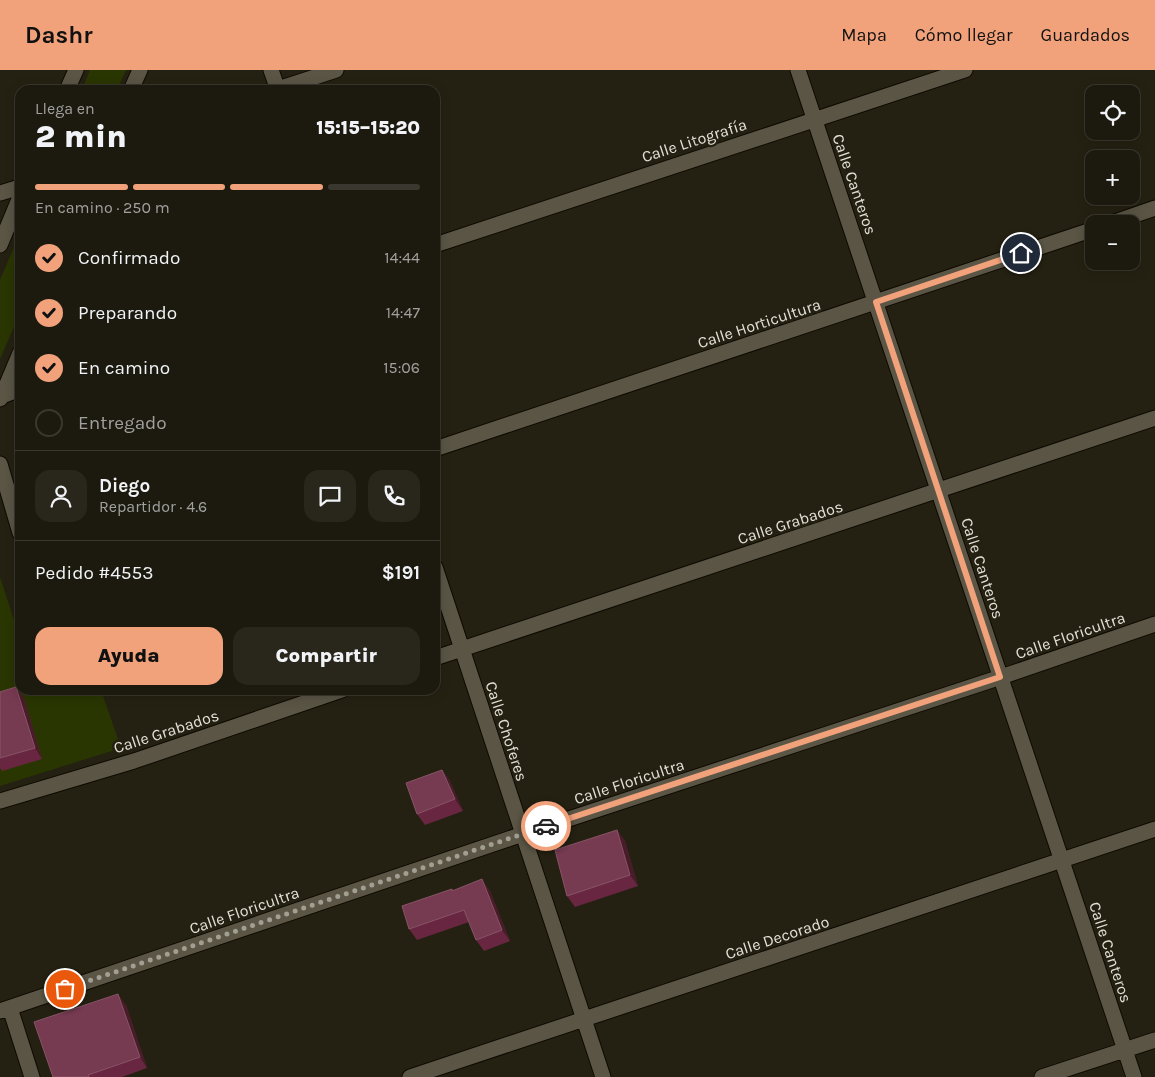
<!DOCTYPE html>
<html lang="es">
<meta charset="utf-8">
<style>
body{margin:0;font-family:Karla,sans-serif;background:#29261c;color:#f1f3f6;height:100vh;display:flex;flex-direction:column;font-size:19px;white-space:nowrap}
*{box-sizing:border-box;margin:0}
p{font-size:16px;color:#a0a09e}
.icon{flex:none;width:28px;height:28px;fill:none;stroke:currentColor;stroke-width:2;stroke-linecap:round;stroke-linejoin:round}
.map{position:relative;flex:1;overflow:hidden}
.details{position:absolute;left:15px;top:15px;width:425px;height:610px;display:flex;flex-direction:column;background:#1c190e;border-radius:15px;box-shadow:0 2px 12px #0003,0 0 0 1px #3a382e}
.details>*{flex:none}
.fabs{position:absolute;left:1085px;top:15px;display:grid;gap:10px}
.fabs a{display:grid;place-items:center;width:55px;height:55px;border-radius:10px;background:#1c190e;box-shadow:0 2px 12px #0003,0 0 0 1px #3a382e;font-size:25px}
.pin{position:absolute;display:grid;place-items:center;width:42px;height:42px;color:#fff;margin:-21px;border:2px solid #fff;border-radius:50%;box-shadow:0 1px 5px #0007}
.courier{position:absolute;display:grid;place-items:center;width:50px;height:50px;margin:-25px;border:4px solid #f1a27b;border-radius:50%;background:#fff;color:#222;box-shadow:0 1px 6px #0007}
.overview em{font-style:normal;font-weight:800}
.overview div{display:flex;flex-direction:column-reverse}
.overview{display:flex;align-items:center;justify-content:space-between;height:85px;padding:0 20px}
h1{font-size:32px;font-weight:800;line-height:38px}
.bar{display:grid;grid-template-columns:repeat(4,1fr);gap:8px 5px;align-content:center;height:60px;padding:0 20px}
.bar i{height:6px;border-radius:4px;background:#3a382e}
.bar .active{background:#f1a27b}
.bar p{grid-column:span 4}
.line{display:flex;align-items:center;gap:12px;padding:0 20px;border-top:1px solid #3a382e}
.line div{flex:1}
.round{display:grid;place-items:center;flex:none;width:52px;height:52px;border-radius:15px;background:#29261c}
ol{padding:0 20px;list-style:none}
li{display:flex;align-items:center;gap:15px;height:55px}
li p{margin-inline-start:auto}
li .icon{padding:5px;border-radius:50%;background:#f1a27b;color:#111;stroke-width:4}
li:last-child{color:#a0a09e}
li i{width:28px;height:28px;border:2px solid #3a382e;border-radius:50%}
.cta{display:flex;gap:10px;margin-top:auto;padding:10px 20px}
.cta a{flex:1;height:58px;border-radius:15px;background:#f1a27b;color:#111;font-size:20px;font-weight:800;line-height:58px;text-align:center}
.cta a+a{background:#29261c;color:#f1f3f6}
header{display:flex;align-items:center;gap:30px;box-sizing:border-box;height:70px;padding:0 25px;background:#f1a27b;color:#111}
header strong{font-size:24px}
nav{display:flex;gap:28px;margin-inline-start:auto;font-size:18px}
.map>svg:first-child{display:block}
</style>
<header>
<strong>Dashr</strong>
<nav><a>Mapa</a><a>Cómo llegar</a><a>Guardados</a></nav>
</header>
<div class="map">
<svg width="1155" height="1007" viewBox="0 0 1155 1007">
<rect width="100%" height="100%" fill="#252112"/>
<path fill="#2a3602" d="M 90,0 L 126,0 L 117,20 L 82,20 Z
M 20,163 L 20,243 L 0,289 L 0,210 Z
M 0,507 L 18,562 L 20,562 L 20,620 L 101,620 L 121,678 L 0,716 Z"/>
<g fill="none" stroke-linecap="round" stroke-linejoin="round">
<g stroke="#0e0a01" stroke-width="17">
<path id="street" d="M 271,0 L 278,20
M 798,0 L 1134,1007
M 275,20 L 336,0
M 0,123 L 20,117
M 1109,154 L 1155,138
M 435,175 L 965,0
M 0,329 L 2,326 L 20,319
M 435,379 L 1094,159
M 0,394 L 20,463
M 435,497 L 603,1007
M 435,588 L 1155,348
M 0,731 L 134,691 L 342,620
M 10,938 L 32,1007
M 0,941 L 523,764 L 1001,607 L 1155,554
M 410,1007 L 1155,759
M 1042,1007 L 1155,970"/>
</g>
<g stroke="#0e0a01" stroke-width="17">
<path id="secondary" d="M 67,20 L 76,0
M 131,20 L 140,0
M 0,175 L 20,127
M 0,326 L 2,326 L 20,283"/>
</g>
<use href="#street" stroke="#5a5545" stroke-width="15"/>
<use href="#secondary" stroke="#5a5545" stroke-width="15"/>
</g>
<path fill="#682641" d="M 16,617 L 24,628 L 42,689 L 2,701 L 0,698 L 0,622 Z
M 442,700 L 450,711 L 463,741 L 425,755 L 417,744 Z
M 617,760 L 625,771 L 638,816 L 575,837 L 567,826 Z
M 452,819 L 453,821 L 490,821 L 510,871 L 484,881 L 476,870 L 469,852 L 417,870 L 409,859 Z
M 126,935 L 147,998 L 122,1007 L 53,1007 Z"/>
<path fill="#481c28" d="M 16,617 L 24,628 L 42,689 L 35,678 Z
M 442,700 L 450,711 L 463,741 L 455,729 Z
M 617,760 L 625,771 L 638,816 L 630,805 Z
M 482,809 L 490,821 L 510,871 L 502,860 Z
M 118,924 L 126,935 L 147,998 L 140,987 Z"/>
<path fill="#763a51" stroke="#875466" d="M 16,617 L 35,678 L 0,688 L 0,622 Z
M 442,700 L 455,729 L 417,744 L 406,713 Z
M 617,760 L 630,805 L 567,826 L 555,780 Z
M 482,809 L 502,860 L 476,870 L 464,840 L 409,859 L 402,836 L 452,819 L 452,821 Z
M 118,924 L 140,987 L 88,1005 L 89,1007 L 53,1007 L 34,952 Z"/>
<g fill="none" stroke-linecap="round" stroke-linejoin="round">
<path stroke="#a19e92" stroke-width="5" stroke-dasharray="0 9" d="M 65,919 L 546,756"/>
<path stroke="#f1a27b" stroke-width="6" d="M 546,756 L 1000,607 L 876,232 L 1021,183"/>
</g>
<g text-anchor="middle" stroke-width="5" stroke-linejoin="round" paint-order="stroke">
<g font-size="16" fill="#e4e1d7" stroke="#252112">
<text transform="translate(694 70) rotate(-18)" y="6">Calle Litografía</text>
<text transform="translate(855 114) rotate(71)" y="6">Calle Canteros</text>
<text transform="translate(759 253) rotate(-18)" y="6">Calle Horticultura</text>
<text transform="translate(790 452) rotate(-18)" y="6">Calle Grabados</text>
<text transform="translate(983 498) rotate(72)" y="6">Calle Canteros</text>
<text transform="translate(1070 565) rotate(-19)" y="6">Calle Floricultra</text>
<text transform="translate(166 661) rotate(-18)" y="6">Calle Grabados</text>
<text transform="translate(507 661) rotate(72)" y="6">Calle Choferes</text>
<text transform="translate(629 711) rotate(-18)" y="6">Calle Floricultra</text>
<text transform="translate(244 840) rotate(-19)" y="6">Calle Floricultra</text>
<text transform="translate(777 867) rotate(-18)" y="6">Calle Decorado</text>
<text transform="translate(1111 882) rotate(72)" y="6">Calle Canteros</text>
</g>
</g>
</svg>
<div class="fabs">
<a><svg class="icon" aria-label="locate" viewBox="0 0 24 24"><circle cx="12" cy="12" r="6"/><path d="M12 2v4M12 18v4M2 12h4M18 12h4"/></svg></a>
<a>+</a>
<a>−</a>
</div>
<div class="pin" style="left:65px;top:919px;background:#ea580c"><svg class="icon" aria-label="bag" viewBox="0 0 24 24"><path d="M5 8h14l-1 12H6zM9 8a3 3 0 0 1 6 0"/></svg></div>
<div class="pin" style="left:1021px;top:183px;background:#1f2937"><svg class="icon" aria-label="home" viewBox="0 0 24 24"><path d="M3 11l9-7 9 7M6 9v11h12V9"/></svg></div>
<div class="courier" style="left:546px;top:756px"><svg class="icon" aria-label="car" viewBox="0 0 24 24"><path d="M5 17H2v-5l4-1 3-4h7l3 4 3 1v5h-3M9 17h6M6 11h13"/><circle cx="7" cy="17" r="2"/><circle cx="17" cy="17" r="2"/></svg></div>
<section class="details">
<div class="overview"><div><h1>2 min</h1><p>Llega en</p></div><em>15:15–15:20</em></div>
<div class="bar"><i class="active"></i><i class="active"></i><i class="active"></i><i></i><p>En camino · 250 m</p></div>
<ol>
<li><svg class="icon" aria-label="check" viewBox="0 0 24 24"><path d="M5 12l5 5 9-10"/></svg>Confirmado<p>14:44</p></li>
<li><svg class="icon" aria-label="check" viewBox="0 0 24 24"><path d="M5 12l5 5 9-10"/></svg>Preparando<p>14:47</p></li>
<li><svg class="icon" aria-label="check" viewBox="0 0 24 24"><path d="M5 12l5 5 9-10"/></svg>En camino<p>15:06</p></li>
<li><i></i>Entregado</li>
</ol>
<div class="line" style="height:90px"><a class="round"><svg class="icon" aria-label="person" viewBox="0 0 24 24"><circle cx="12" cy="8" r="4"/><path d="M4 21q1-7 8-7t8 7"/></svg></a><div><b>Diego</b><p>Repartidor · 4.6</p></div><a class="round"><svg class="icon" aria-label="chat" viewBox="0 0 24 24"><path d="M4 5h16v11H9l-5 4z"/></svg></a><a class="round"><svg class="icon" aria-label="phone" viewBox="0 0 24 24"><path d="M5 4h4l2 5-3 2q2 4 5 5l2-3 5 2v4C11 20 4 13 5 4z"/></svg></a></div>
<div class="line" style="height:65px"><div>Pedido #4553</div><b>$191</b></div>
<div class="cta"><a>Ayuda</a><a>Compartir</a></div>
</section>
</div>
